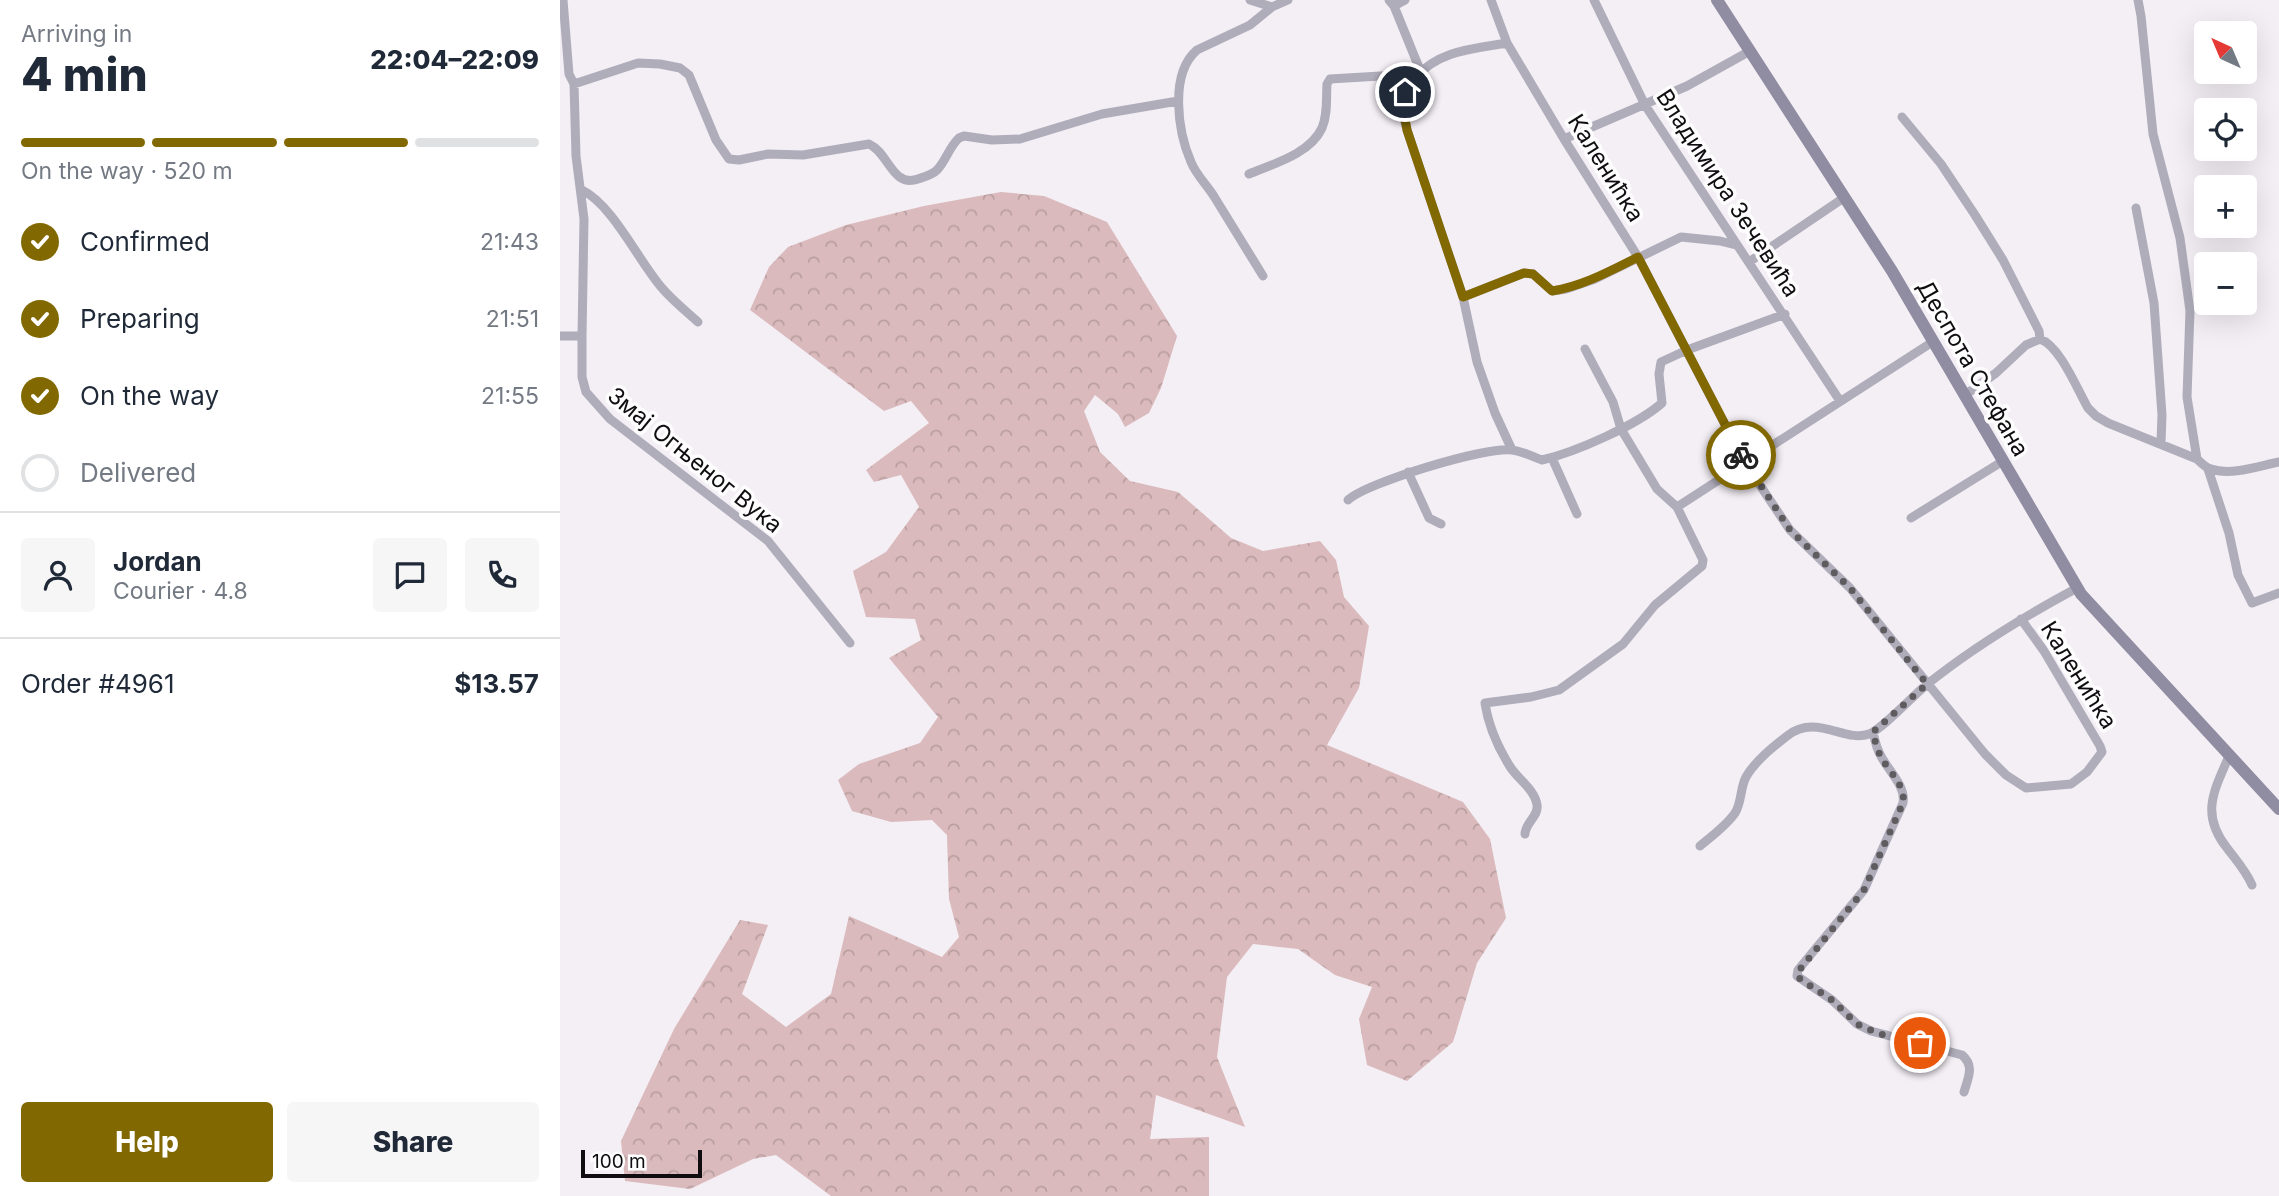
<!DOCTYPE html>
<meta charset="utf-8">
<style>
body{margin:0;font-family:Inter,sans-serif;background:#f6f6f7;color:#1f2937;height:100vh;display:flex;flex-direction:column;font-size:26px;white-space:nowrap}
*{box-sizing:border-box;margin:0}
p{font-size:23px;color:#747a83}
.icon{flex:none;width:38px;height:38px;fill:none;stroke:currentColor;stroke-width:2;stroke-linecap:round;stroke-linejoin:round}
.map{position:relative;flex:1;overflow:hidden}
.panel{display:flex;flex-direction:column;background:#fff;width:560px}
.panel>*{flex:none}
.needle{width:46px;rotate:316deg}
.buttons{position:absolute;left:1634px;top:21px;display:grid;gap:14px}
.buttons a{display:grid;place-items:center;width:63px;height:63px;border-radius:7px;background:#fff;box-shadow:0 7px 28px #0002;font-size:35px}
.scale{position:absolute;left:21px;bottom:18px;width:121px;box-sizing:border-box;padding-left:7px;border:4px solid #0f0d0f;border-top:0;font-size:19px;line-height:24px;white-space:nowrap;color:#0f0d0f;-webkit-text-stroke:5px #fefdfe;paint-order:stroke}
.pin{position:absolute;display:grid;place-items:center;width:60px;height:60px;color:#fff;margin:-30px;border:4px solid #fff;border-radius:50%;box-shadow:0 2px 7px #0007}
.courier{position:absolute;display:grid;place-items:center;width:70px;height:70px;margin:-35px;border:5px solid #826800;border-radius:50%;background:#fff;color:#222;box-shadow:0 2px 9px #0007}
.summary em{font-style:normal;font-weight:800}
.summary div{display:flex;flex-direction:column-reverse}
.summary{display:flex;align-items:center;justify-content:space-between;height:119px;padding:0 21px}
h1{font-size:46px;font-weight:800;line-height:52px}
.bar{display:grid;grid-template-columns:repeat(4,1fr);gap:10px 7px;align-content:center;height:84px;padding:0 21px}
.bar i{height:9px;border-radius:5px;background:#e0e1e3}
.bar .active{background:#826800}
.bar p{grid-column:span 4}
.line{display:flex;align-items:center;gap:18px;padding:0 21px;border-top:2px solid #e0e1e3}
.line div{flex:1}
.round{display:grid;place-items:center;flex:none;width:74px;height:74px;border-radius:7px;background:#f6f6f7}
ol{padding:0 21px;list-style:none}
li{display:flex;align-items:center;gap:21px;height:77px}
li p{margin-inline-start:auto}
li .icon{padding:7px;border-radius:50%;background:#826800;color:#fff;stroke-width:4}
li:last-child{color:#747a83}
li i{width:38px;height:38px;border:4px solid #e0e1e3;border-radius:50%}
.cta{display:flex;gap:14px;margin-top:auto;padding:14px 21px}
.cta a{flex:1;height:80px;border-radius:7px;background:#826800;color:#fff;font-size:28px;font-weight:800;line-height:80px;text-align:center}
.cta a+a{background:#f6f6f7;color:#1f2937}
main{display:flex;flex:1;min-height:0}
.map>svg:first-child{display:block}
</style>
<main>
<section class="panel">
<div class="summary"><div><h1>4 min</h1><p>Arriving in</p></div><em>22:04–22:09</em></div>
<div class="bar"><i class="active"></i><i class="active"></i><i class="active"></i><i></i><p>On the way · 520 m</p></div>
<ol>
<li><svg class="icon" aria-label="check" viewBox="0 0 24 24"><path d="M5 12l5 5 9-10"/></svg>Confirmed<p>21:43</p></li>
<li><svg class="icon" aria-label="check" viewBox="0 0 24 24"><path d="M5 12l5 5 9-10"/></svg>Preparing<p>21:51</p></li>
<li><svg class="icon" aria-label="check" viewBox="0 0 24 24"><path d="M5 12l5 5 9-10"/></svg>On the way<p>21:55</p></li>
<li><i></i>Delivered</li>
</ol>
<div class="line" style="height:126px"><a class="round"><svg class="icon" aria-label="person" viewBox="0 0 24 24"><circle cx="12" cy="8" r="4"/><path d="M4 21q1-7 8-7t8 7"/></svg></a><div><b>Jordan</b><p>Courier · 4.8</p></div><a class="round"><svg class="icon" aria-label="chat" viewBox="0 0 24 24"><path d="M4 5h16v11H9l-5 4z"/></svg></a><a class="round"><svg class="icon" aria-label="phone" viewBox="0 0 24 24"><path d="M5 4h4l2 5-3 2q2 4 5 5l2-3 5 2v4C11 20 4 13 5 4z"/></svg></a></div>
<div class="line" style="height:91px"><div>Order #4961</div><b>$13.57</b></div>
<div class="cta"><a>Help</a><a>Share</a></div>
</section>
<div class="map">
<svg width="1719" height="1196" viewBox="0 0 1719 1196">
<defs>
<pattern id="forest-crowns" width="20" height="18" patternUnits="userSpaceOnUse" patternTransform="scale(1.75)"><rect width="20" height="18" fill="#dababc"/><path d="M2 6a3 3 0 1 1 6 0M12 15a3 3 0 1 1 6 0" fill="none" stroke="#ba9fa0"/></pattern>
</defs>
<rect width="100%" height="100%" fill="#f4eef5"/>
<path fill="url(#forest-crowns)" d="M 441,192 L 484,196 L 547,222 L 617,336 L 601,388 L 589,413 L 565,427 L 558,414 L 535,395 L 524,411 L 540,452 L 570,481 L 618,492 L 671,538 L 703,551 L 760,541 L 776,560 L 784,597 L 809,626 L 799,688 L 767,745 L 903,802 L 930,839 L 946,918 L 917,963 L 893,1042 L 847,1081 L 807,1065 L 799,1019 L 812,987 L 775,975 L 738,949 L 693,944 L 667,977 L 657,1057 L 685,1127 L 596,1095 L 590,1139 L 649,1137 L 649,1196 L 271,1196 L 216,1155 L 193,1159 L 130,1189 L 65,1181 L 61,1141 L 114,1029 L 180,920 L 208,925 L 182,994 L 226,1027 L 271,994 L 289,916 L 382,957 L 399,937 L 389,899 L 387,835 L 372,820 L 331,822 L 292,811 L 278,780 L 299,764 L 360,743 L 378,717 L 329,658 L 361,640 L 355,619 L 306,617 L 293,571 L 326,552 L 359,507 L 341,475 L 314,482 L 306,470 L 369,423 L 351,401 L 324,411 L 190,310 L 209,267 L 228,247 L 286,225 L 364,206 Z"/>
<g fill="none" stroke-linecap="round" stroke-linejoin="round">
<path stroke="#b0adbb" stroke-width="9" d="M 3,0 L 9,74 L 14,84 L 16,156 L 24,219 L 22,336 L 22,377 L 26,392 L 50,419 L 208,541 L 290,643
M 690,0 L 712,7
M 829,0 L 834,6 L 860,70
M 931,0 L 947,43 L 1004,139 L 1078,257 L 1185,463 L 1230,530 L 1290,588 L 1425,754 L 1446,775 L 1466,788 L 1511,784 L 1527,772 L 1542,752 L 1540,746 L 1484,651 L 1461,619
M 1034,0 L 1085,105 L 1280,401
M 1578,0 L 1581,16 L 1593,134 L 1620,238 L 1630,311 L 1627,397 L 1637,459
M 834,6 L 845,0
M 947,43 C 914,49 879,50 855,78 C 849,84 842,93 842,102 C 841,111 845,121 847,130 L 903,297 L 917,362 L 935,413 L 952,450
M 14,84 L 78,63 L 100,64 L 120,68 L 129,75 L 156,140 L 169,159 L 179,160 L 208,154 L 243,155 L 309,144 C 329,153 332,188 358,179 C 364,177 372,175 377,170 C 386,161 389,147 399,138 L 404,136 L 432,140 L 460,139 L 542,114 L 618,101
M 1342,117 L 1381,164 L 1415,215 L 1443,260 L 1479,331 L 1480,339
M 1004,139 L 1127,86 L 1190,51
M 689,174 C 713,164 750,154 762,128 C 768,114 766,98 767,84 L 770,79 L 837,75 L 858,67
M 22,190 C 53,205 79,262 102,288 C 113,301 126,311 138,322
M 1576,208 L 1594,303 L 1602,415 L 1601,443
M 1189,262 L 1285,197
M 703,276 C 687,250 671,224 655,198 C 648,186 636,175 631,162 C 618,132 609,74 637,50 L 690,25 L 712,7 L 728,0
M 903,297 L 964,273 L 973,274 L 992,291 L 1006,289 L 1035,279 L 1121,237 L 1160,241 L 1176,245
M 0,336 L 22,336
M 1405,395 L 1436,373 L 1466,345 L 1480,339 C 1500,346 1517,389 1528,408 L 1536,416 L 1548,423 L 1637,459 C 1641,463 1646,468 1651,469 C 1671,476 1699,466 1719,462
M 992,458 L 1017,514
M 1648,469 L 1669,533 L 1678,575 L 1692,603 L 1719,593
M 848,472 L 869,518 L 881,524
M 788,500 C 806,483 926,446 952,450 C 962,451 973,457 982,460 C 1016,452 1077,425 1102,403 L 1099,374 L 1101,362 L 1127,350 L 1225,314
M 1117,507 L 1374,341
M 1351,518 L 1443,461
M 1313,732 C 1315,742 1317,750 1322,758 C 1330,772 1346,787 1343,803 L 1304,890 L 1238,970 L 1237,976 L 1272,1000 L 1297,1024 L 1311,1031 L 1402,1055 C 1415,1066 1408,1078 1404,1092
M 1669,756 C 1654,791 1640,814 1667,848 C 1676,860 1686,871 1692,885
M 965,834 C 965,823 979,816 977,805 C 975,789 956,778 949,765 C 938,747 928,724 925,703 L 971,697 L 999,690 L 1063,644 L 1095,605 L 1142,566 L 1143,560 L 1117,507 L 1097,489 L 1061,429 L 1053,402 L 1025,349
M 1140,846 C 1152,836 1167,825 1175,813 C 1182,802 1180,788 1186,777 C 1195,761 1213,747 1227,736 C 1256,713 1285,743 1309,734 C 1321,730 1353,696 1365,686 C 1412,648 1465,616 1517,588"/>
<path stroke="#908ca1" stroke-width="12" d="M 1157,0 L 1332,271 L 1521,594 L 1719,809"/>
</g>
<g fill="none" stroke-linecap="round" stroke-linejoin="round">
<path stroke="#5f5c60" stroke-width="7" stroke-dasharray="0 12.6" d="M 1181,455 L 1230,530 L 1290,588 L 1367,684 L 1313,732 C 1315,741 1317,750 1322,759 C 1330,772 1346,787 1343,803 L 1304,890 L 1237,973 L 1240,979 L 1272,1000 L 1297,1024 L 1320,1034 L 1360,1043"/>
<path stroke="#826800" stroke-width="9" d="M 845,92 L 842,102 L 847,130 L 903,297 L 964,273 L 973,274 L 992,291 C 1023,286 1050,271 1078,257 L 1181,455"/>
</g>
<g text-anchor="middle" stroke-width="7" stroke-linejoin="round" paint-order="stroke">
<g font-size="23" fill="#0f0d0f" stroke="#fefdfe">
<text transform="translate(1046 168) rotate(58)" y="8">Каленићка</text>
<text transform="translate(1168 193) rotate(57)" y="8">Владимира Зечевића</text>
<text transform="translate(1413 368) rotate(60)" y="8">Деспота Стефана</text>
<text transform="translate(135 460) rotate(39)" y="8">Змај Огњеног Вука</text>
<text transform="translate(1519 675) rotate(58)" y="8">Каленићка</text>
</g>
</g>
</svg>
<div class="buttons">
<a><svg class="needle" viewBox="-14 -14 28 28"><path d="M0-13l5 13h-10z" fill="#e53935"/><path d="M0 13l5-13h-10z" fill="#747a83"/></svg></a>
<a><svg class="icon" aria-label="locate" viewBox="0 0 24 24"><circle cx="12" cy="12" r="6"/><path d="M12 2v4M12 18v4M2 12h4M18 12h4"/></svg></a>
<a>+</a>
<a>−</a>
</div>
<div class="scale">100 m</div>
<div class="pin" style="left:1360px;top:1043px;background:#ea580c"><svg class="icon" aria-label="bag" viewBox="0 0 24 24"><path d="M5 8h14l-1 12H6zM9 8a3 3 0 0 1 6 0"/></svg></div>
<div class="pin" style="left:845px;top:92px;background:#1f2937"><svg class="icon" aria-label="home" viewBox="0 0 24 24"><path d="M3 11l9-7 9 7M6 9v11h12V9"/></svg></div>
<div class="courier" style="left:1181px;top:455px"><svg class="icon" aria-label="bike" viewBox="0 0 24 24"><circle cx="6" cy="16" r="4"/><circle cx="18" cy="16" r="4"/><path d="M6 16l4-8h5l3 8M10 8l3 8H6M13 5h3"/></svg></div>
</div>
</main>
